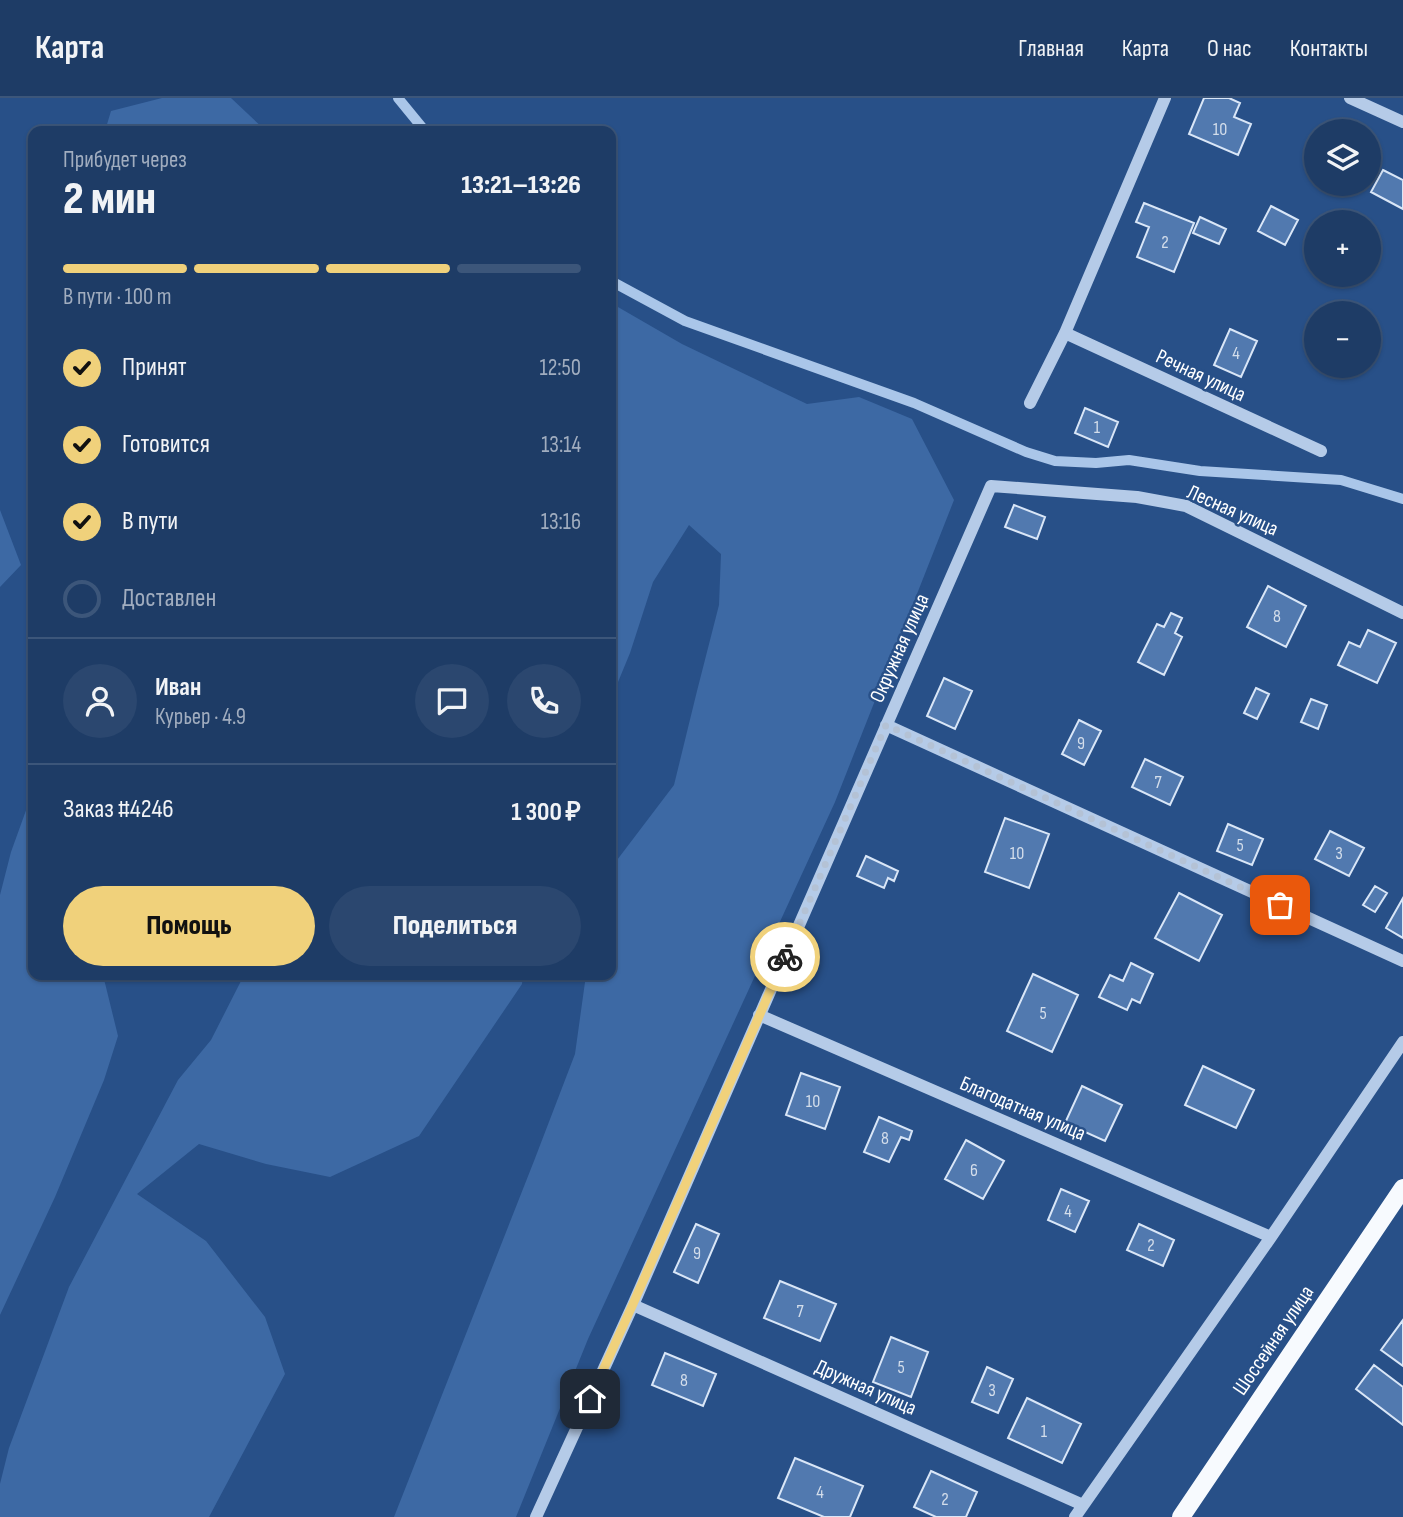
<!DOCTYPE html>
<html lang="ru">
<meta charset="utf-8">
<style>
body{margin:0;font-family:"Sofia Sans Condensed",sans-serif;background:#2b476f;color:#f1f3f6;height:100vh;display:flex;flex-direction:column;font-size:26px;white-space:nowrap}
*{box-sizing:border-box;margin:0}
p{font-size:23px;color:#a1adbf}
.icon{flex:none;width:38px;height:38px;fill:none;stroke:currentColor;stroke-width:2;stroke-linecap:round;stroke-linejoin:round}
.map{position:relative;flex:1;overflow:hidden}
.sheet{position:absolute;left:28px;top:28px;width:588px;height:854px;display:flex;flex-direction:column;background:#1e3c66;border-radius:14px;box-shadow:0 2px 5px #0004,0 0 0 2px #3c567a}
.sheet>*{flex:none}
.tools{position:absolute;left:1304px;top:21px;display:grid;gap:14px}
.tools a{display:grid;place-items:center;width:77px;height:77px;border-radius:50%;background:#1e3c66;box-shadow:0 2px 5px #0004,0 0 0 2px #3c567a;font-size:35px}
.pin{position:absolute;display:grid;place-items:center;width:60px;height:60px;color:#fff;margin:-30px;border-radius:14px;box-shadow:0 4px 10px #0006}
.courier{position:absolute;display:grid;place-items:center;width:70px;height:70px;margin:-35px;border:5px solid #f0d17b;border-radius:50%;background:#fff;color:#222;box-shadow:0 2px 9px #0007}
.summary em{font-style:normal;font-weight:800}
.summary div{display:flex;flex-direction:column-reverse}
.summary{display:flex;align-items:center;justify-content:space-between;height:119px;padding:0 35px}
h1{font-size:46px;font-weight:800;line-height:52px}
.bar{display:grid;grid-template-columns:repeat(4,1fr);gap:10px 7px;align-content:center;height:84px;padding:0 35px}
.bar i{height:9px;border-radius:5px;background:#3c567a}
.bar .current{background:#f0d17b}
.bar p{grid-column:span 4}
.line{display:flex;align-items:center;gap:18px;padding:0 35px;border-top:2px solid #3c567a}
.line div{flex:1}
.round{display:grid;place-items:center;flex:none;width:74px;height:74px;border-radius:37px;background:#2b476f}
ol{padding:0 35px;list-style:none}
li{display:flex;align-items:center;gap:21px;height:77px}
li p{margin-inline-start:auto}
li .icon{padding:7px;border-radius:50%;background:#f0d17b;color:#111;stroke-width:4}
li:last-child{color:#a1adbf}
li i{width:38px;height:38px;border:4px solid #3c567a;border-radius:50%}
.primary-button{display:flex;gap:14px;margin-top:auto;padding:14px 35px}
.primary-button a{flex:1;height:80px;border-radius:42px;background:#f0d17b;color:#111;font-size:28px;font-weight:800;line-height:80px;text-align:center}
.primary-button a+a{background:#2b476f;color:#f1f3f6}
header{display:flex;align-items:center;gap:42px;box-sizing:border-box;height:98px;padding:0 35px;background:#1e3c66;border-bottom:2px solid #3c567a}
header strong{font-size:33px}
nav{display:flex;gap:38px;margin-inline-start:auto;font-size:24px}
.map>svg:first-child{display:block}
</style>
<header>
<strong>Карта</strong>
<nav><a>Главная</a><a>Карта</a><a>О нас</a><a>Контакты</a></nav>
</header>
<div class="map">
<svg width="1403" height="1419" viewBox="0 0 1403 1419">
<rect width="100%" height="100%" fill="#285088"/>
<path fill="#3d69a4" d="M 162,0 L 231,0 L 266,33 L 105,33 L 111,13 Z
M 611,205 L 682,246 L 807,306 L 859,299 L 912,321 L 954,402 L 835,704 L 588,1241 L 516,1419 L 394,1419 L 534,1063 L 575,956 L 586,877 L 611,877 L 611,770 L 674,687 L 697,593 L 719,507 L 721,456 L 689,427 L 653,484 L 630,555 L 611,601 Z
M 0,412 L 21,467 L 0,489 Z
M 33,693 L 33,877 L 103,877 L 118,938 L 104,982 L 55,1099 L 0,1217 L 0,797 L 11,754 Z
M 235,877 L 523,877 L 522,886 L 419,1038 L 330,1079 L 266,1066 L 199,1046 L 137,1096 L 206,1143 L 265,1219 L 285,1276 L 209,1419 L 0,1419 L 0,1386 L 9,1350 L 69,1189 L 178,982 L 211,942 L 241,883 Z"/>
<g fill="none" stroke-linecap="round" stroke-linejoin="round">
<path stroke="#aac6e9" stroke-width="10" d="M 398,0 L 425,33
M 611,183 L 685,223 L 914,305 L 1026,354 L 1055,363 L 1096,365 L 1129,362 L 1200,373 L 1341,382 L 1403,401"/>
</g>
<path fill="#5179af" stroke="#d9e6f7" stroke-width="2" d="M 1204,0 L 1229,0 L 1240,5 L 1234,19 L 1251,26 L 1238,57 L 1189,36 Z
M 1383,72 L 1403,82 L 1403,111 L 1371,94 Z
M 1144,105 L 1194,125 L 1174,174 L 1137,159 L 1149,129 L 1136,124 Z
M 1271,108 L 1298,122 L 1285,147 L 1258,133 Z
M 1200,119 L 1226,131 L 1219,146 L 1193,135 Z
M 1230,231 L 1257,243 L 1241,279 L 1214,267 Z
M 1085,310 L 1118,324 L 1108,349 L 1075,335 Z
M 1014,407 L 1045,419 L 1037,441 L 1005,429 Z
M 1268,488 L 1306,508 L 1286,549 L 1247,529 Z
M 1171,515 L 1182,520 L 1175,535 L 1182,539 L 1164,577 L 1138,564 L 1157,526 L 1164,529 Z
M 1368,532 L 1396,545 L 1377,585 L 1338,567 L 1349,544 L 1360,549 Z
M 944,580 L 972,593 L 955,631 L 927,618 Z
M 1256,590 L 1269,596 L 1257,621 L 1244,615 Z
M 1311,601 L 1327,607 L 1318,631 L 1301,624 Z
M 1079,622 L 1101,633 L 1084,667 L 1062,656 Z
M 1145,661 L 1183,679 L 1170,707 L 1132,689 Z
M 1005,720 L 1049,736 L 1029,790 L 985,774 Z
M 1228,726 L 1263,741 L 1252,767 L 1217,753 Z
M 1330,733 L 1364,750 L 1349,778 L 1315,761 Z
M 866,758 L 898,773 L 894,783 L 888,780 L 884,790 L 857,778 Z
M 1375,788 L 1387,795 L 1375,814 L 1363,807 Z
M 1179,795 L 1222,817 L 1199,863 L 1155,840 Z
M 1403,800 L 1403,840 L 1386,830 Z
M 1131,865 L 1153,876 L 1140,905 L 1132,901 L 1127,912 L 1099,899 L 1110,877 L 1123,883 Z
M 1033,876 L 1078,897 L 1052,954 L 1007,933 Z
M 1203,968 L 1254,992 L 1236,1030 L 1185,1007 Z
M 801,975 L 840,989 L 825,1031 L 786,1017 Z
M 1082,988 L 1122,1007 L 1105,1043 L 1065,1025 Z
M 879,1019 L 912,1033 L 909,1042 L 901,1039 L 889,1064 L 864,1054 Z
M 966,1042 L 1004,1063 L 983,1101 L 945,1081 Z
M 1061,1091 L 1089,1103 L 1075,1134 L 1048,1122 Z
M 696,1126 L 719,1136 L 698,1185 L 674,1174 Z
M 1139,1126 L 1174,1142 L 1163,1168 L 1127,1152 Z
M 780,1183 L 836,1206 L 820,1243 L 764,1220 Z
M 1403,1222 L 1403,1268 L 1381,1252 Z
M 891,1239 L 928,1254 L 911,1299 L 873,1284 Z
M 665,1255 L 716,1276 L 703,1308 L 652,1287 Z
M 1374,1267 L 1403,1289 L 1403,1327 L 1356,1291 Z
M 987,1269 L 1013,1281 L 998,1315 L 972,1304 Z
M 1027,1300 L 1081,1326 L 1062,1365 L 1008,1340 Z
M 795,1360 L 863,1388 L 850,1419 L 824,1419 L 778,1400 Z
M 931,1373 L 977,1394 L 966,1419 L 936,1419 L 914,1409 Z"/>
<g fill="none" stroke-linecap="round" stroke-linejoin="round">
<path stroke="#b5cbe8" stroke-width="12" d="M 1350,0 L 1403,24
M 1065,235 L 1321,353
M 1030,305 L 1065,235 L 1165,0
M 886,627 L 1403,863
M 759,917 L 1271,1139
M 633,1207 L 1083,1407
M 536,1419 L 633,1207 L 991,388 L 1137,399 L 1186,408 L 1403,515
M 1075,1419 L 1271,1139 L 1403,944"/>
<path stroke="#f7fafe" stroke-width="18" d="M 1181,1419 L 1403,1090"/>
</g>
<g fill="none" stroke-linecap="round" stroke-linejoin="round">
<path stroke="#b4c2d5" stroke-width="7" stroke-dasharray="0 12.6" d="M 785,859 L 886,627 L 1280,807"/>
<path stroke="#f0d17b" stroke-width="9" d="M 590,1301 L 633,1206 L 785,859"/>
</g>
<g text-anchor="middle" stroke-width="5" stroke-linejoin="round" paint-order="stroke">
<g font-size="18" fill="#d4deeb">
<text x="1220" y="37">10</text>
<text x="1165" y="150">2</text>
<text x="1236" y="261">4</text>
<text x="1097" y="335">1</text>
<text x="1277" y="524">8</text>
<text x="1081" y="651">9</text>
<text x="1158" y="690">7</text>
<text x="1240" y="753">5</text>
<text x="1017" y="761">10</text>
<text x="1339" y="761">3</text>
<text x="1043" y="921">5</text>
<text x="813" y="1009">10</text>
<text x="885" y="1046">8</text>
<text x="974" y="1078">6</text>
<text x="1068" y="1119">4</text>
<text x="1151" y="1153">2</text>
<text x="697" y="1161">9</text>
<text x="800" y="1219">7</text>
<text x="901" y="1275">5</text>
<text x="684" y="1288">8</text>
<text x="992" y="1298">3</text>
<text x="1044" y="1339">1</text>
<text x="820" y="1400">4</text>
<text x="945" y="1407">2</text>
</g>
<g font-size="21" fill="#fff" stroke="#285088">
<text transform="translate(1201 277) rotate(25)" y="7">Речная улица</text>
<text transform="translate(1233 412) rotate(24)" y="7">Лесная улица</text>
<text transform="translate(899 550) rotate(-66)" y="7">Окружная улица</text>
<text transform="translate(1023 1010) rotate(23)" y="7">Благодатная улица</text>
<text transform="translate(1273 1242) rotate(-56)" y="7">Шоссейная улица</text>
<text transform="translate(866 1289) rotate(24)" y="7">Дружная улица</text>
</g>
</g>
</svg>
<div class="tools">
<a><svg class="icon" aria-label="layers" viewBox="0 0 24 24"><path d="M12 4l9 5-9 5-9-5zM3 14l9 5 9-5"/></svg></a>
<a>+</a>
<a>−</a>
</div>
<div class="pin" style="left:1280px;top:807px;background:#ea580c"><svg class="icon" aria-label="bag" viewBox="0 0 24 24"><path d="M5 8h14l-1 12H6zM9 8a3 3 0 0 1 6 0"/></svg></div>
<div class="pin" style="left:590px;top:1301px;background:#1f2937"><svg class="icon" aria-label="home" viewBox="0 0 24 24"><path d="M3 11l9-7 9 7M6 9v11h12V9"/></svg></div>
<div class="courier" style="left:785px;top:859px"><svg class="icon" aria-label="bike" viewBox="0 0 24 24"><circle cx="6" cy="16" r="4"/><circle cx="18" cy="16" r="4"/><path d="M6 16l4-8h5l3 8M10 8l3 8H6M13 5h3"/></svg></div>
<section class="sheet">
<div class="summary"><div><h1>2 мин</h1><p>Прибудет через</p></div><em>13:21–13:26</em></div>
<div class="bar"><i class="current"></i><i class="current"></i><i class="current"></i><i></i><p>В пути · 100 m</p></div>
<ol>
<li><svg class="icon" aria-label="check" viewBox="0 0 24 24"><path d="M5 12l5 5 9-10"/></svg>Принят<p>12:50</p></li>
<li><svg class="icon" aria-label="check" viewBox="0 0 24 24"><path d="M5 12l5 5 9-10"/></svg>Готовится<p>13:14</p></li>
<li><svg class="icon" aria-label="check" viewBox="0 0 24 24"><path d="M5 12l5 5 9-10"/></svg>В пути<p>13:16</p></li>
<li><i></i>Доставлен</li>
</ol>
<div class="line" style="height:126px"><a class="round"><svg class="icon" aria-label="person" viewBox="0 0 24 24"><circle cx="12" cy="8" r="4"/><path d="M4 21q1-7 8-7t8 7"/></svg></a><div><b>Иван</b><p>Курьер · 4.9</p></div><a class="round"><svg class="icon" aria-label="chat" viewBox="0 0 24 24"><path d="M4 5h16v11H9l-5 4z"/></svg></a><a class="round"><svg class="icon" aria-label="phone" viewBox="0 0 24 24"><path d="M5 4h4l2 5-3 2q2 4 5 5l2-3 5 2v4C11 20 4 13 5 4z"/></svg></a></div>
<div class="line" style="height:91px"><div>Заказ #4246</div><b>1 300 ₽</b></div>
<div class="primary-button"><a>Помощь</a><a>Поделиться</a></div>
</section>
</div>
